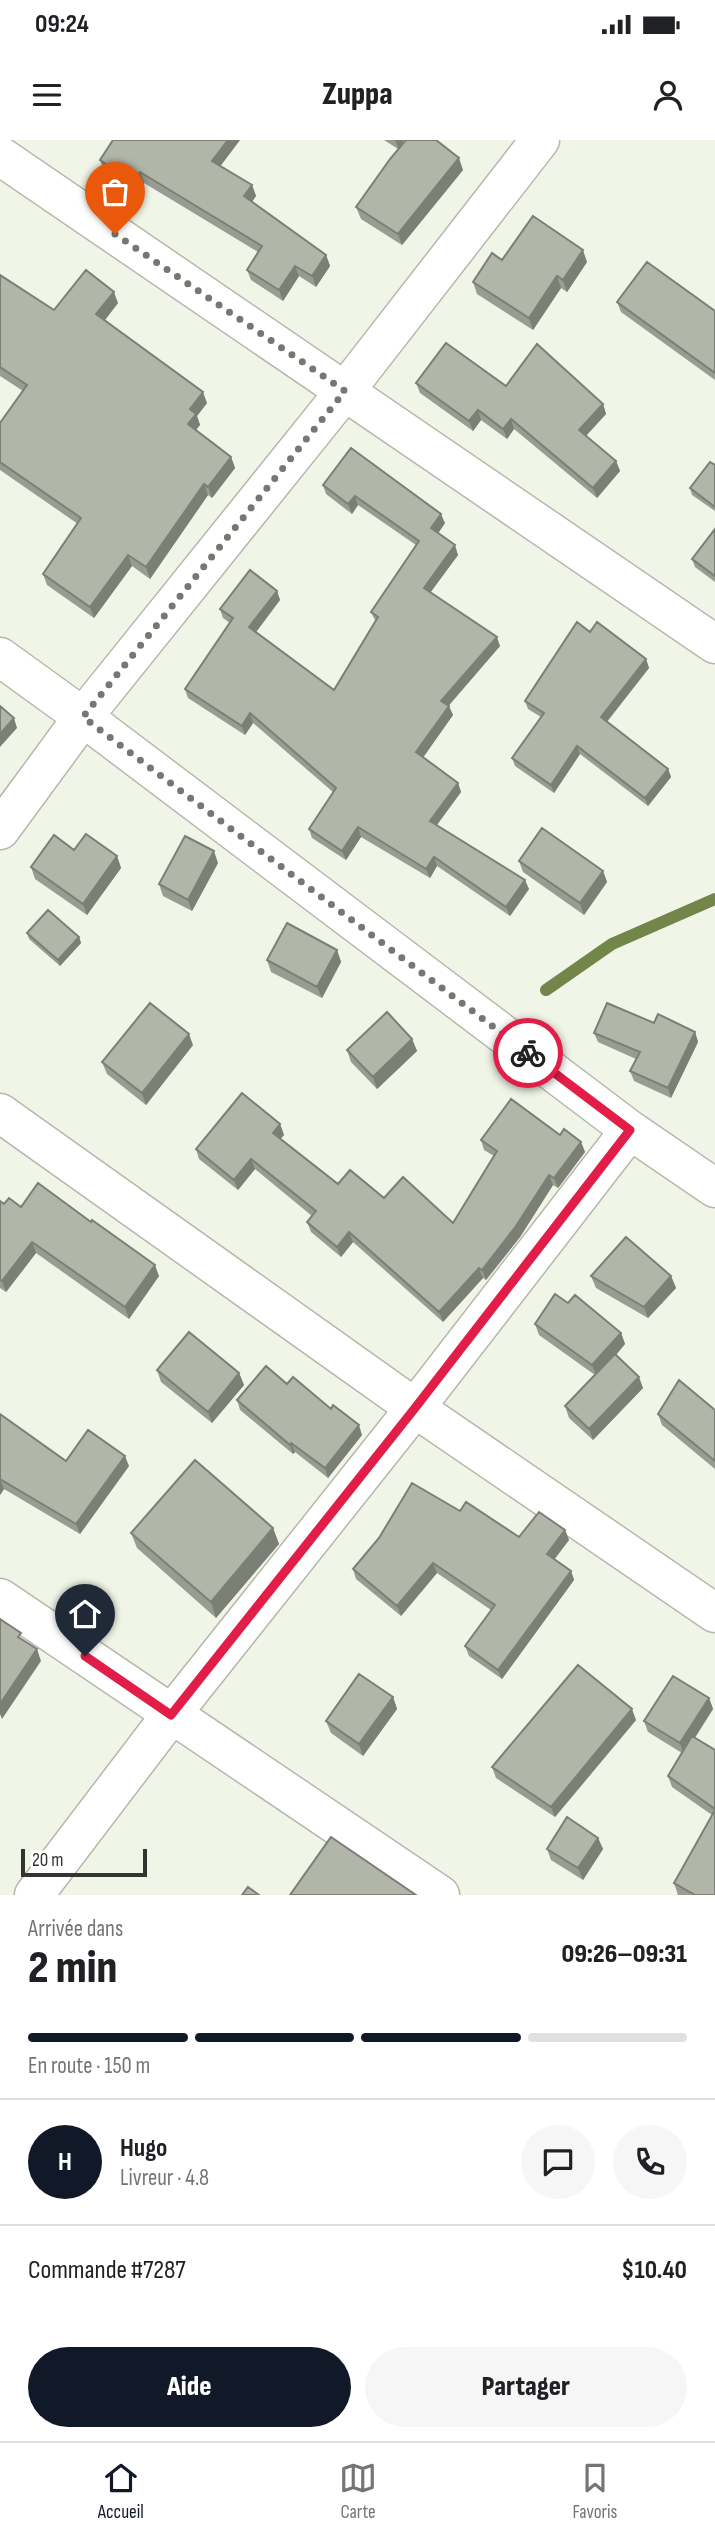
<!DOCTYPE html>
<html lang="fr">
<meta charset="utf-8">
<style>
body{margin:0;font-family:"Sofia Sans Condensed",sans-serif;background:#f6f6f6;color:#202124;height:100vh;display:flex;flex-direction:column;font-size:26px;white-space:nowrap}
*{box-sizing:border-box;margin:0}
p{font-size:23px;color:#757577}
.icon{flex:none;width:38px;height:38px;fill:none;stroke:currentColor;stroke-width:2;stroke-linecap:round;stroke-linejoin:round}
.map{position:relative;height:1755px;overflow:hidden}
.panel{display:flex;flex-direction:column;background:#fff;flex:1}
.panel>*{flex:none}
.scale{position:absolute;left:21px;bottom:18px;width:126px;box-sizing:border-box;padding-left:7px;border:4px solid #333530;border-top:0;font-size:19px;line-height:24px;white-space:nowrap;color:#333530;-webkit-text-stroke:5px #fff;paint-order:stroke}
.pin{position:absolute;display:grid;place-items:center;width:60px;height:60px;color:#fff;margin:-72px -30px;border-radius:50% 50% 50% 0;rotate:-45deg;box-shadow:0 0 7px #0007}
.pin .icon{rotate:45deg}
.courier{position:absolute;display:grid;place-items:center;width:70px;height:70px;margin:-35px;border:5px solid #e11d48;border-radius:50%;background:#fff;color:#222;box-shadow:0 2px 9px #0007}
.summary em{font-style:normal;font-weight:800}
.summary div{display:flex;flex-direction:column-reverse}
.summary{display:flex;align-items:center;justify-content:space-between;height:119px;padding:0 28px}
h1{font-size:46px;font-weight:800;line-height:52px}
.bar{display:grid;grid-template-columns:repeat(4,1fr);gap:10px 7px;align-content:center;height:84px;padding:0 28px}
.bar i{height:9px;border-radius:5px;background:#e0e0e0}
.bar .active{background:#111827}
.bar p{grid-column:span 4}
.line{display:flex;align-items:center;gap:18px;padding:0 28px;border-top:2px solid #e0e0e0}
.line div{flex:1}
.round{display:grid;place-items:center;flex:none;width:74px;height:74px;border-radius:37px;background:#f6f6f6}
.action{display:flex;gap:14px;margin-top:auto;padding:14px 28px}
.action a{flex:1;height:80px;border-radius:42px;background:#111827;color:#fff;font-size:28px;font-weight:800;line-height:80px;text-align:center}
.action a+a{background:#f6f6f6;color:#202124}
.status{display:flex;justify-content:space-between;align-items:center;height:49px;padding:0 35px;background:#fff;direction:ltr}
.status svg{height:19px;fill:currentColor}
header{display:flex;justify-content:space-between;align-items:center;height:91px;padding:0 28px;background:#fff;font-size:32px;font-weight:800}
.menu{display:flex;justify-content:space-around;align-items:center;height:98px;border-top:2px solid #e0e0e0;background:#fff;font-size:19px;color:#757577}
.menu a{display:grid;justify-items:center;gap:4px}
.menu .active{color:#111827}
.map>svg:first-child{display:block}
</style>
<div class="status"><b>09:24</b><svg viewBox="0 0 49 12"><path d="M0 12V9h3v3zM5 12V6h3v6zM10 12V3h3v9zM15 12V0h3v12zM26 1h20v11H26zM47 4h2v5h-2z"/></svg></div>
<header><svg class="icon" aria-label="menu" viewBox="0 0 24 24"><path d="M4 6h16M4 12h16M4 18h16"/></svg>Zuppa<svg class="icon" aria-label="person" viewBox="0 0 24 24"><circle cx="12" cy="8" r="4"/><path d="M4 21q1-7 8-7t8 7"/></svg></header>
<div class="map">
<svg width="715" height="1755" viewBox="0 0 715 1755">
<rect width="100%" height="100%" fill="#f0f5e7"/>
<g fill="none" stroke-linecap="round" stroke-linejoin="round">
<path stroke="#73864a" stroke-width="12" d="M 546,850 L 612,804 L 715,759"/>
<g stroke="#b4b9ac" stroke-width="41">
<path id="minor" d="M 0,16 L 715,504
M 0,517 L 83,577 L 630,990 L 715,1048
M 0,690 L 83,577 L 345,251 L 540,0
M 0,973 L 415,1268 L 715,1473
M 0,1458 L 440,1755
M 34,1755 L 171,1575 L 415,1268 L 630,990"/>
</g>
<use href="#minor" stroke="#fff" stroke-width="38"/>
</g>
<path fill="#989d91" d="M 240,0 L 220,26 L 252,45 L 256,56 L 252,62 L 326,115 L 330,126 L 316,147 L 299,136 L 283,161 L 251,140 L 247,130 L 258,112 L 144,43 L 137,54 L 104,31 L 100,20 Z
M 384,0 L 404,0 L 400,6 L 463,30 L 402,105 L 361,79 L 356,67 L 398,9 Z
M 502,120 L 587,122 L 567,152 L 561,148 L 533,190 L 477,154 L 473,142 Z
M 0,135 L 54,170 L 118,163 L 105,180 L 207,263 L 197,276 L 200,285 L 196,290 L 231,317 L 235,328 L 212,358 L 208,355 L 150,439 L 132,426 L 94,478 L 47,445 L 43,434 L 78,384 L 0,330 L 0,283 L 23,251 L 0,236 Z
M 617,162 L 715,171 L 715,240 L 621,172 Z
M 416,243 L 506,246 L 603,264 L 606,274 L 586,296 L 616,321 L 620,331 L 597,358 L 514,289 L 507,299 L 481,280 L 473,291 L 420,253 Z
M 715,325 L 715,371 L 692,355 L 690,348 Z
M 323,345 L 445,383 L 438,393 L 458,415 L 430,453 L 500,506 L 448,566 L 453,575 L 423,617 L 458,643 L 461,652 L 437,685 L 529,749 L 510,776 L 437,726 L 430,738 L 361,697 L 346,720 L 312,698 L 309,689 L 333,652 L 253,583 L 245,595 L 188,558 L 185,549 L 230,483 L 223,478 L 220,469 L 277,451 L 280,460 L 256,492 L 334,550 L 376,482 L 371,472 L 416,405 L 358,365 L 352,374 L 326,354 Z
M 715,389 L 715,442 L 695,427 L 692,419 Z
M 590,492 L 646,519 L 649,528 L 607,582 L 668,629 L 671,637 L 648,666 L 580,614 L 554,653 L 515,626 L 512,618 L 541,577 L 528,569 L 525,561 Z
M 74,710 L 117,716 L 121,728 L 87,775 L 35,739 L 31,727 Z
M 519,721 L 603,731 L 607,742 L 584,775 L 523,732 Z
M 218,723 L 192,771 L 163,756 L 159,744 Z
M 27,793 L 79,797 L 81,803 L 60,826 L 29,799 Z
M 337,810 L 341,822 L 322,858 L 271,832 L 267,820 Z
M 654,883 L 695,892 L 698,902 L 671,958 L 634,941 L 630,931 L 636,919 L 598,902 L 594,893 Z
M 412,899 L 417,911 L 377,949 L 351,922 L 347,910 Z
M 193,905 L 146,965 L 107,934 L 102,922 Z
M 280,984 L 284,995 L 280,999 L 338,1044 L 384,1058 L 453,1083 L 494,1016 L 484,1010 L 481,1000 L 560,995 L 581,1002 L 585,1012 L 558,1048 L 553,1045 L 520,1097 L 486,1140 L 483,1138 L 443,1182 L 353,1102 L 341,1117 L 311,1092 L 307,1082 L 312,1076 L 255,1029 L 238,1050 L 199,1019 L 196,1009 Z
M 0,1061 L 4,1064 L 21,1067 L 159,1136 L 129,1179 L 36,1113 L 6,1152 L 0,1148 Z
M 591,1136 L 671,1136 L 676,1148 L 648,1178 L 596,1148 Z
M 568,1163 L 621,1193 L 625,1204 L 616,1215 L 643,1248 L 593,1300 L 569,1278 L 565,1266 L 595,1235 L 539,1195 L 535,1184 Z
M 157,1230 L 239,1233 L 244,1245 L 212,1283 L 161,1242 Z
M 287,1244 L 331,1269 L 362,1295 L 328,1338 L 295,1312 L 293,1314 L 240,1270 L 237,1260 Z
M 715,1270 L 715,1329 L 662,1285 L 658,1274 Z
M 0,1274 L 66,1321 L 129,1326 L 80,1394 L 4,1349 L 0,1355 Z
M 460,1371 L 519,1397 L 565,1390 L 569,1400 L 554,1419 L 571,1431 L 574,1440 L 502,1539 L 469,1516 L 465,1506 L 491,1470 L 437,1433 L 401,1476 L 356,1439 L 353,1429 Z
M 273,1388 L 279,1404 L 216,1478 L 137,1408 L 131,1393 Z
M 393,1557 L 397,1569 L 363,1616 L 331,1593 L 326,1581 Z
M 709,1558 L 713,1569 L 695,1598 L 715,1610 L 715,1755 L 678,1755 L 674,1743 L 712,1675 L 672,1647 L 668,1636 L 682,1613 L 648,1592 L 644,1581 Z
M 636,1580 L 555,1677 L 496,1638 L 492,1627 Z
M 598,1698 L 603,1709 L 583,1740 L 551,1720 L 547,1709 Z"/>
<path fill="#7c7f76" d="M 228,0 L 240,0 L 216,32 L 212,21 Z
M 395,0 L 404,0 L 399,9 Z
M 459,18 L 463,30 L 402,105 L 398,94 Z
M 140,32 L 144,43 L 137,54 L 133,43 Z
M 252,45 L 256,56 L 248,67 L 244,56 Z
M 583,110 L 587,122 L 567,152 L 563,140 Z
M 326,115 L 330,126 L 316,147 L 312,136 Z
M 295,126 L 299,136 L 283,161 L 279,150 Z
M 557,136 L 561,148 L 533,190 L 529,178 Z
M 114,152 L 118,163 L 101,185 L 96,174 Z
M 203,252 L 207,263 L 197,276 L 200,285 L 192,295 L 188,284 L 190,269 Z
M 603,264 L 606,274 L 582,300 L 579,290 Z
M 478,270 L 481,280 L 473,291 L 469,281 Z
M 511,279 L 514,289 L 507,299 L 503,289 Z
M 231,317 L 235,328 L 212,358 L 208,347 Z
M 616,321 L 620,331 L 597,358 L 593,348 Z
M 204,344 L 208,355 L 150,439 L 146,427 Z
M 355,356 L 358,365 L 352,374 L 348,364 Z
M 441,374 L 445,383 L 435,398 L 431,388 Z
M 455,405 L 458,415 L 427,457 L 424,448 Z
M 128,415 L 132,426 L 94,478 L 90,467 Z
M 277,451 L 280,460 L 253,496 L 249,487 Z
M 497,497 L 500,506 L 445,570 L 441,561 Z
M 646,519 L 649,528 L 604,585 L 601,577 Z
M 449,566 L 453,575 L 420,622 L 416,612 Z
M 250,573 L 253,583 L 245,595 L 242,586 Z
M 14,578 L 17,588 L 0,607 L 0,594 Z
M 577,606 L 580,614 L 554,653 L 551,645 Z
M 668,629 L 671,637 L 648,666 L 645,658 Z
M 458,643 L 461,652 L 433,690 L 430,681 Z
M 358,687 L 361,697 L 346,720 L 342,711 Z
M 214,711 L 218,723 L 192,771 L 188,760 Z
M 117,716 L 121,728 L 87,775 L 83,764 Z
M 434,717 L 437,726 L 430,738 L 426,729 Z
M 603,731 L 607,742 L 584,775 L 580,763 Z
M 525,740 L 529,749 L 510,776 L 506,767 Z
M 79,797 L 81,803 L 60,826 L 58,820 Z
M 337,810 L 341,822 L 322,858 L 317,847 Z
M 695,892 L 698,902 L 671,958 L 668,948 Z
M 189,894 L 193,905 L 146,965 L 142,953 Z
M 412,899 L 417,911 L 377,949 L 373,937 Z
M 280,984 L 284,995 L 277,1003 L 273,993 Z
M 581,1002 L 585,1012 L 558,1048 L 554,1038 Z
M 251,1019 L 255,1029 L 238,1050 L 234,1040 Z
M 549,1035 L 553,1045 L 520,1097 L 486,1140 L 482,1130 Z
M 349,1092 L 353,1102 L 341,1117 L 337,1107 Z
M 32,1102 L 36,1113 L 6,1152 L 2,1141 Z
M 155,1125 L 159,1136 L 129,1179 L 125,1167 Z
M 479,1128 L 483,1138 L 443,1182 L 439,1172 Z
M 671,1136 L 676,1148 L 648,1178 L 644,1167 Z
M 621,1193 L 625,1204 L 597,1237 L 592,1225 Z
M 239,1233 L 244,1245 L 212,1283 L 208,1272 Z
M 639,1237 L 643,1248 L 593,1300 L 589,1289 Z
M 359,1285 L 362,1295 L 328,1338 L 325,1328 Z
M 291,1303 L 295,1312 L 293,1314 L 290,1305 Z
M 125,1316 L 129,1326 L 80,1394 L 76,1384 Z
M 0,1339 L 4,1349 L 0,1355 Z
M 273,1388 L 279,1404 L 216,1478 L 211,1462 Z
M 565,1390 L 569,1400 L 551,1424 L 547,1414 Z
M 433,1423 L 437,1433 L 401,1476 L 397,1466 Z
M 571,1431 L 574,1440 L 502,1539 L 498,1530 Z
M 37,1509 L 41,1521 L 2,1579 L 0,1574 L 0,1564 Z
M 393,1557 L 397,1569 L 363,1616 L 359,1604 Z
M 709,1558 L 713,1569 L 684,1614 L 680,1603 Z
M 632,1569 L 636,1580 L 555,1677 L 551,1667 Z
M 598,1698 L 603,1709 L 583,1740 L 578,1728 Z"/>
<path fill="#b1b6a9" stroke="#7c7f76" stroke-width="2" d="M 113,0 L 228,0 L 212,21 L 252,45 L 244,56 L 326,115 L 312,136 L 295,126 L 279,150 L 247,130 L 262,106 L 140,32 L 133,43 L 100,20 Z
M 406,0 L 436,0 L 459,18 L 398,94 L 356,67 L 390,19 Z
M 533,76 L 583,110 L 563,140 L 557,136 L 529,178 L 473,142 L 492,113 L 502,120 Z
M 647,122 L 715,171 L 715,233 L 617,162 Z
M 86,130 L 114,152 L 96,174 L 203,252 L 190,269 L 196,274 L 188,284 L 231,317 L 208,347 L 204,344 L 146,427 L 128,415 L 90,467 L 43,434 L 81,378 L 0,322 L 0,283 L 27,245 L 0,227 L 0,135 L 54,170 Z
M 446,203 L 506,246 L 537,204 L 603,264 L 579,290 L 616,321 L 593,348 L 511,279 L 503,289 L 478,270 L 469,281 L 416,243 Z
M 351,308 L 441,374 L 431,388 L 455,405 L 424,448 L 497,497 L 441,561 L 449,566 L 416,612 L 458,643 L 430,681 L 525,740 L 506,767 L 434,717 L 426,729 L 358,687 L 342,711 L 309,689 L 336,648 L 250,573 L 242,586 L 185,549 L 233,478 L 220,469 L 250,430 L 277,451 L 249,487 L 334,550 L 378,477 L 371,472 L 419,401 L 355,356 L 348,364 L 323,345 Z
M 710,322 L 715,325 L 715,367 L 690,348 Z
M 715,389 L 715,436 L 692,419 Z
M 577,482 L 590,492 L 597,482 L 646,519 L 601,577 L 668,629 L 645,658 L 577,606 L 551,645 L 512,618 L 544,573 L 525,561 Z
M 0,566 L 14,578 L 0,594 Z
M 542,688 L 603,731 L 580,763 L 519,721 Z
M 86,694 L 117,716 L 83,764 L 31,727 L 54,695 L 74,710 Z
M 185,696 L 214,711 L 188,760 L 159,744 Z
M 48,770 L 79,797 L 58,820 L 27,793 Z
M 287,783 L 337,810 L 317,847 L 267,820 Z
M 150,863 L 189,894 L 142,953 L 102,922 Z
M 607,863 L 654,883 L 658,874 L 695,892 L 668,948 L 630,931 L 640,912 L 594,893 Z
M 387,872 L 412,899 L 373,937 L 347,910 Z
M 242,953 L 280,984 L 273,993 L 338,1044 L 350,1030 L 384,1058 L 403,1037 L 453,1083 L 497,1011 L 481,1000 L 511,959 L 560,995 L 564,989 L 581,1002 L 554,1038 L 549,1035 L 516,1086 L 482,1130 L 479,1128 L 439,1172 L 349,1092 L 337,1107 L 307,1082 L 316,1071 L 251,1019 L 234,1040 L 196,1009 Z
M 38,1043 L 91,1082 L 92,1080 L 155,1125 L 125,1167 L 32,1102 L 2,1141 L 0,1140 L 0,1061 L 4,1064 L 9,1058 L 21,1067 Z
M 626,1097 L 671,1136 L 644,1167 L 591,1136 Z
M 555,1154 L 568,1163 L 575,1155 L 621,1193 L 592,1225 L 535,1184 Z
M 189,1192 L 239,1233 L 208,1272 L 157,1230 Z
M 615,1214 L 639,1237 L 589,1289 L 565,1266 Z
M 266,1226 L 287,1244 L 293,1237 L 331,1269 L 333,1265 L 359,1285 L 325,1328 L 291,1303 L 290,1305 L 237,1260 Z
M 679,1240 L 715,1270 L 715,1321 L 658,1274 Z
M 0,1274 L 66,1321 L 88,1290 L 125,1316 L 76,1384 L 0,1339 Z
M 195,1320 L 273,1388 L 211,1462 L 131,1393 Z
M 412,1343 L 460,1371 L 466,1362 L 519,1397 L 539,1372 L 565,1390 L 547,1414 L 571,1431 L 498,1530 L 465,1506 L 495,1465 L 433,1423 L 397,1466 L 353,1429 L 379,1398 Z
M 0,1479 L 21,1493 L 18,1497 L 37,1509 L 0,1564 Z
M 578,1525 L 632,1569 L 551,1667 L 492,1627 Z
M 359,1534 L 393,1557 L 359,1604 L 326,1581 Z
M 673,1536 L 709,1558 L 680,1603 L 644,1581 Z
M 692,1596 L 715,1610 L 715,1669 L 668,1636 Z
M 715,1670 L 715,1755 L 695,1755 L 674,1743 Z
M 567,1677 L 598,1698 L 578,1728 L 547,1709 Z
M 331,1697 L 416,1755 L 290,1755 Z
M 248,1747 L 259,1755 L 242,1755 Z"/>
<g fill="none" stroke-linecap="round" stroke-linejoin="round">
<path stroke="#757870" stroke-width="7" stroke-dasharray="0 12.6" d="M 115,94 L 345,251 L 83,577 L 528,913"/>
<path stroke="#e11d48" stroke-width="9" d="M 85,1516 L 171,1575 L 415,1268 L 630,990 L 528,913"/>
</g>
</svg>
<div class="scale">20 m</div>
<div class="pin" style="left:115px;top:94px;background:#ea580c"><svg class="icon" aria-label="bag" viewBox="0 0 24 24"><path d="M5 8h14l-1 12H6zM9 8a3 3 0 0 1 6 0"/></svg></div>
<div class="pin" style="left:85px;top:1516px;background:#1f2937"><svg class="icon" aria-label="home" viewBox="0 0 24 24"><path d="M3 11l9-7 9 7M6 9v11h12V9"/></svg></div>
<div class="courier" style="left:528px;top:913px"><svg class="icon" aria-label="bike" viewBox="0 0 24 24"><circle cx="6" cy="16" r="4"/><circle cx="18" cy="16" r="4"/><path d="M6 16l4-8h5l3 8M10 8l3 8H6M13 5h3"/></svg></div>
</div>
<section class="panel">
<div class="summary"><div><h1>2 min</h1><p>Arrivée dans</p></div><em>09:26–09:31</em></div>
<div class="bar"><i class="active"></i><i class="active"></i><i class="active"></i><i></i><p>En route · 150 m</p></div>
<div class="line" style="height:126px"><b class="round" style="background:#111827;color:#fff">H</b><div><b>Hugo</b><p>Livreur · 4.8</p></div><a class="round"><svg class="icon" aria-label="chat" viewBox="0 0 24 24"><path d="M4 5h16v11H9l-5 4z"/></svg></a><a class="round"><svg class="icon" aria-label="phone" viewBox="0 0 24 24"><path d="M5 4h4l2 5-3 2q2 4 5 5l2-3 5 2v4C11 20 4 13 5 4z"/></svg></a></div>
<div class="line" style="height:91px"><div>Commande #7287</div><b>$10.40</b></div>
<div class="action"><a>Aide</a><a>Partager</a></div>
</section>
<nav class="menu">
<a class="active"><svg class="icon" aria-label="home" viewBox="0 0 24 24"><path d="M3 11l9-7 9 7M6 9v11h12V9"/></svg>Accueil</a>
<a><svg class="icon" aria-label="map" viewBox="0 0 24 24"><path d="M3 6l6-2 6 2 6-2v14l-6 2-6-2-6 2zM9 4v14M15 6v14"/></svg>Carte</a>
<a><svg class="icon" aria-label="saved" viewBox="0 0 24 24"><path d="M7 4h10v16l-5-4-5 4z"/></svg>Favoris</a>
</nav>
